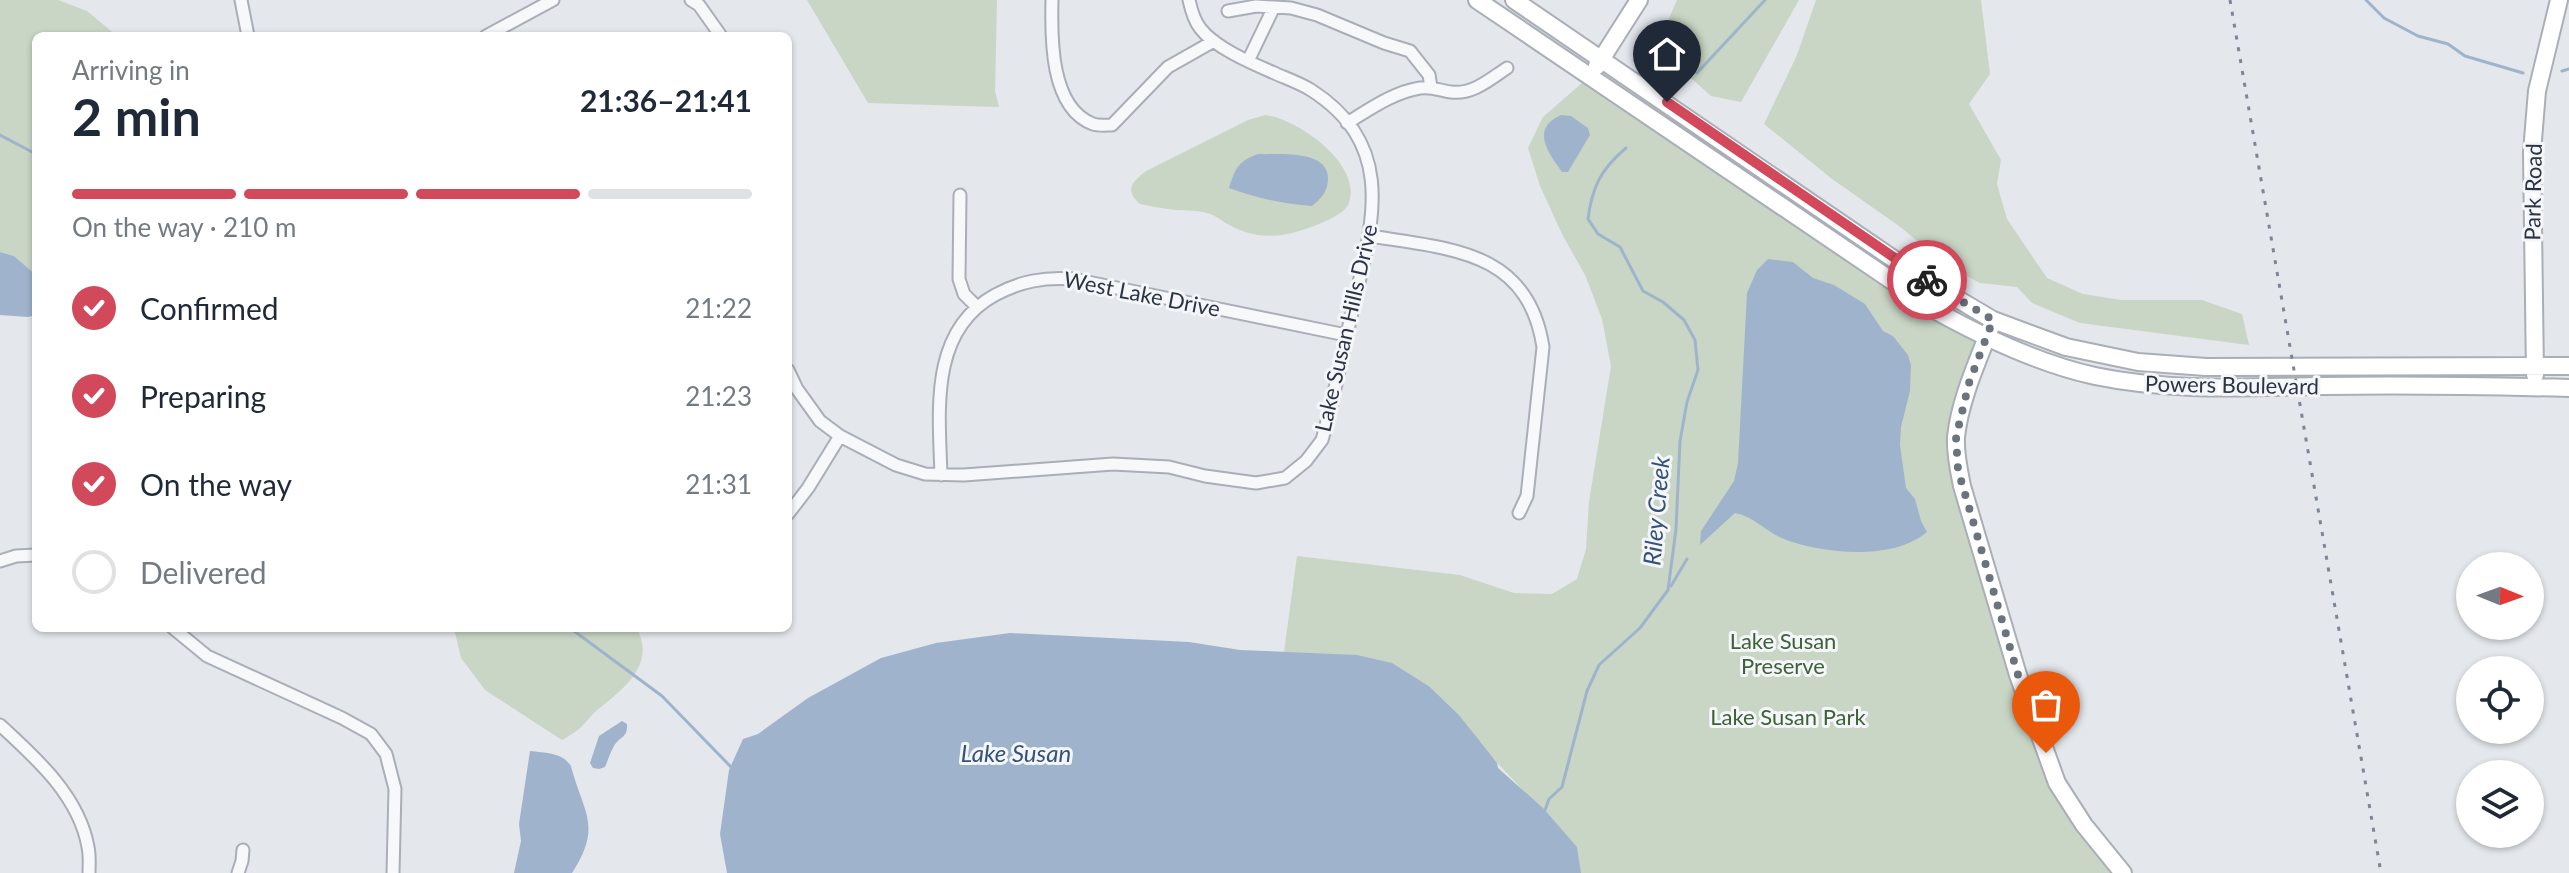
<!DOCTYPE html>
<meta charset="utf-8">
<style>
body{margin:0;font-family:Lato,sans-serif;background:#f2f2f3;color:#1f2937;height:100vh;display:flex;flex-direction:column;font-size:30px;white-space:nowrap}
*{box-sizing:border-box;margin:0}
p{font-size:26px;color:#747a83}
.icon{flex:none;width:44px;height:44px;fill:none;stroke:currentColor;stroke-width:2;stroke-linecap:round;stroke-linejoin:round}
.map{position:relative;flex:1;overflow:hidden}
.sheet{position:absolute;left:32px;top:32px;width:760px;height:600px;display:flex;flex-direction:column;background:#fff;border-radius:12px;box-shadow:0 2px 6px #0004}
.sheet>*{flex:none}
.needle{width:52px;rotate:91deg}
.tools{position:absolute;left:2456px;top:552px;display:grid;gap:16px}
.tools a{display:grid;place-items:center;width:88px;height:88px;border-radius:50%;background:#fff;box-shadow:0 2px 6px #0004;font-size:40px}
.pin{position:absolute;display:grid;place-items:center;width:68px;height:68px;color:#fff;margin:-82px -34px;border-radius:50% 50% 50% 0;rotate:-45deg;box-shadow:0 0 8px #0007}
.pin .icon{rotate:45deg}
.courier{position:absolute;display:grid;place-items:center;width:80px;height:80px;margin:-40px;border:6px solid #d1495b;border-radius:50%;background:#fff;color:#222;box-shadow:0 2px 10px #0007}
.summary em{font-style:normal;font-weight:700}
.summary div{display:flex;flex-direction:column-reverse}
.summary{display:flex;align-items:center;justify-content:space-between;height:136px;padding:0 40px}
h1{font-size:52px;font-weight:700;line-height:60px}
.bar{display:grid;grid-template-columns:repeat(4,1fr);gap:12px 8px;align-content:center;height:96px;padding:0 40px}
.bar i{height:10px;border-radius:6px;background:#e0e1e3}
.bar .on{background:#d1495b}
.bar p{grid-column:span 4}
ol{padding:0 40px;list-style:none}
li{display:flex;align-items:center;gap:24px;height:88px}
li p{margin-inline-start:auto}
li .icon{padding:8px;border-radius:50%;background:#d1495b;color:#fff;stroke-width:4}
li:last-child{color:#747a83}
li i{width:44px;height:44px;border:4px solid #e0e1e3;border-radius:50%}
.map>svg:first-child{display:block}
</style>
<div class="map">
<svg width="2569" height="873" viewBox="0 0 2569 873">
<rect width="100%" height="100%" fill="#e4e7ec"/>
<path fill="#c9d6c5" d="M 0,0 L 58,0 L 87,11 L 117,36 L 36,36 L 36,275 L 14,256 L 0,252 Z
M 807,0 L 997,0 L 995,91 L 999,107 L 868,103 Z
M 1677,0 L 1799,0 L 1741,102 L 1711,96 L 1680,68 L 1663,32 Z
M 1816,0 L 1981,0 L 1990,74 L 1969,104 L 2001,160 L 1997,184 L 2007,219 L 2047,278 L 2083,294 L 2121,300 L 2202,300 L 2242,314 L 2249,345 L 2080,323 L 2032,303 L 2017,287 L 1980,283 L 1948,266 L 1899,226 L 1832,179 L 1764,124 L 1797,55 Z
M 1590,76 L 1986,339 L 1969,383 L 1958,470 L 2057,783 L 2123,873 L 1579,873 L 1519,786 L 1488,753 L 1459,715 L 1430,687 L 1284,652 L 1297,556 L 1460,575 L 1514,593 L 1552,594 L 1577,579 L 1586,549 L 1589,502 L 1611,366 L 1602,319 L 1585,275 L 1562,234 L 1540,186 L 1528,148 L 1543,117 Z
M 1265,115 C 1298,119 1365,166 1348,205 C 1341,219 1297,233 1282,235 C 1259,238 1243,233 1224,222 C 1219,219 1213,214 1207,213 C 1198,210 1186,211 1177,210 C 1164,209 1152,206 1140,204 C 1124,190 1132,182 1146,171 L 1248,120 Z
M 454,628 L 637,628 C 656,666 623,689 596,711 C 591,715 588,720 583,725 C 578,731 569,736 562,740 L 485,690 L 461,658 Z"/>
<path fill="#9fb4cc" d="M 1561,115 L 1571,116 L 1588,128 L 1590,135 L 1568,172 L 1562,172 C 1548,152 1530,129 1561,115 Z
M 1258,154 C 1278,155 1329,149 1328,179 C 1328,191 1321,199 1312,206 C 1283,204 1256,198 1229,188 C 1235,169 1238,161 1258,154 Z
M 0,252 L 14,256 L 36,275 L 36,315 L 28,317 L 0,315 Z
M 1768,259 L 1793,262 L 1813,278 L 1834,285 L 1865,304 L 1883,331 L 1893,336 L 1908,355 L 1911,365 L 1910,391 L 1901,427 L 1900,445 L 1906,488 L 1915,499 L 1921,521 L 1927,532 C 1893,561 1823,554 1784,539 C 1766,532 1755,517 1735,513 L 1700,545 L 1701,531 L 1734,481 L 1738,463 L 1747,293 L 1757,270 Z
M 1010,633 L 1189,642 L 1240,650 L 1357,655 L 1392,663 L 1430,687 L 1459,715 L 1497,763 L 1498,768 L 1543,808 L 1577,847 L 1581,873 L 727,873 L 720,834 L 729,770 L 743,739 L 758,734 L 808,698 L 881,658 L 936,643 Z
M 622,721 L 627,724 C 628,738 620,736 614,746 C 610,753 608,760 605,767 L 599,769 L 593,768 L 590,763 L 599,736 Z
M 530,751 C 545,753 562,752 571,766 C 583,813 603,825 572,873 L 514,873 L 521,841 L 519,824 Z"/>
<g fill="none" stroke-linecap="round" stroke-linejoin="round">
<path stroke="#9fb4cc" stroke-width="3" d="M 2366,0 L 2384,18 L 2418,36 L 2448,44 L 2465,56 L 2523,73
M 2562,71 L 2569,69
M 1697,73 L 1765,0
M 0,135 L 36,154
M 1671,586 L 1687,559
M 570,628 L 662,696 L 731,767
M 1541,812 L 1545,810 L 1549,799 L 1562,787 L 1587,691 L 1599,665 L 1640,628 L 1668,590 L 1676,529 L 1680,441 L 1687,402 L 1698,370 L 1695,340 L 1684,320 L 1663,302 L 1643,291 L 1620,247 L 1598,234 L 1588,219 C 1592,187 1601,169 1626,148"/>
<g stroke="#a9aeb7" stroke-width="15">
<path id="street" d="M 241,0 L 248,36
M 691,0 L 699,5 L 721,36
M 1052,0 C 1051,37 1050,108 1093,124 C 1099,126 1106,125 1112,125 L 1168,67 L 1214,41
M 1228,11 L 1256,6 L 1291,8 L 1317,15 L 1384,43 L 1410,51 L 1429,75 L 1431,87
M 486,36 L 553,0
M 1248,61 L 1274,7
M 1347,123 C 1370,109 1394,92 1420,88 C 1432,86 1441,91 1451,92 C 1473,95 1490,79 1507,68
M 960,195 L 959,279 L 964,294 L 976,306
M 1370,236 C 1450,249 1528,250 1543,347 L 1527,496 L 1519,513
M 788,370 L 797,389 L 820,421 L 840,436 L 896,465 L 925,474 L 964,475 L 1113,464 L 1169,467 L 1205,476 L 1256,483 L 1285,478 L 1306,461 L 1322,440 C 1335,395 1343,349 1354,304 C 1373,221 1397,145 1311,90 C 1300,83 1285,78 1272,72 C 1251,63 1214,47 1200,28 C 1194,20 1191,9 1189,0
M 941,475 C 939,411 929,331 995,295 C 1021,281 1044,277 1073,279 L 1346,335
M 788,514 L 808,488 L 840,436
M 0,561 L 16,556 L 36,555
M 173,628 L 207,656 L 342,718 L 371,734 L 386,754 L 395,789 L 393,873
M 0,725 C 36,758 79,796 88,847 C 90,856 89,865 89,873
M 238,873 L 242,861 L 243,850"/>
</g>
<g stroke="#a9aeb7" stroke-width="20">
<path id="secondary" d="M 1477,0 L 1938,312 C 1987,339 2040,364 2095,376 C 2172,392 2248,387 2325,386 C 2407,385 2488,386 2569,388
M 1514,0 L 1917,275 L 1993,320 L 2066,347 L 2138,362 L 2206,367 L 2569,366
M 1597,66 L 1639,0
M 1990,329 C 1977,363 1960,400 1956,437 C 1955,453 1959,471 1962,486 L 2018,675 L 2057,783 L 2084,825 L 2123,873
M 2535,375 L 2532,152 L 2537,91 L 2559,0"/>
</g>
<use href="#street" stroke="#f7f8fa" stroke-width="11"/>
<use href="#secondary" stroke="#fff" stroke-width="16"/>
<path stroke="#7d8696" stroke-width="3" stroke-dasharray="4 8" stroke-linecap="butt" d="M 2230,0 L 2381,873"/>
</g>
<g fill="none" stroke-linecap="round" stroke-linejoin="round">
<path stroke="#6c737f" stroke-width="8" stroke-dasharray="0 14.4" d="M 1927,280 L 1993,320 L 1969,383 L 1956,437 L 1958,470 L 2018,675 L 2046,753"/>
<path stroke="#d1495b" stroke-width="10" d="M 1667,102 L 1927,280"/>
</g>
<g text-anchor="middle" stroke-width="6" stroke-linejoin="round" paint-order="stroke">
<g font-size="22" fill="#2b3445" stroke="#f4f6f9">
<text transform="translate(2533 192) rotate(-89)" y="8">Park Road</text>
<text transform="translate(1142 294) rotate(11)" y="8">West Lake Drive</text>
<text transform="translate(1346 328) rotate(-77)" y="8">Lake Susan Hills Drive</text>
<text transform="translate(2232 385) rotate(1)" y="8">Powers Boulevard</text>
</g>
<g font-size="22" fill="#3f6138" stroke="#f4f6f9">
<text x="1783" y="649">Lake Susan<tspan x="1783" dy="25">Preserve</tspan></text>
<text x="1788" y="725">Lake Susan Park</text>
</g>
<g font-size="24" font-style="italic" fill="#34527a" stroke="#f4f6f9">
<text transform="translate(1657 511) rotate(-85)" y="8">Riley Creek</text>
<text x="1016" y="762">Lake Susan</text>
</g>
</g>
</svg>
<div class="tools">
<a><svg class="needle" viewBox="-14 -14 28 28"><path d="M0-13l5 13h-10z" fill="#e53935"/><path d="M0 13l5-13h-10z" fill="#747a83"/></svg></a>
<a><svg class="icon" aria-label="locate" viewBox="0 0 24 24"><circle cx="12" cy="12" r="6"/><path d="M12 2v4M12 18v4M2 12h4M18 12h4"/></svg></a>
<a><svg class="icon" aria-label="layers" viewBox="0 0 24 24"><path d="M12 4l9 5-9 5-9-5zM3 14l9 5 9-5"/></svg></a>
</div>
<div class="pin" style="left:2046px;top:753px;background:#ea580c"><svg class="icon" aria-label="bag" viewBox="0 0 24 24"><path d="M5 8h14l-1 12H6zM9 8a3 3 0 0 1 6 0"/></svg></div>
<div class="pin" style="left:1667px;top:102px;background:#1f2937"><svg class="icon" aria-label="home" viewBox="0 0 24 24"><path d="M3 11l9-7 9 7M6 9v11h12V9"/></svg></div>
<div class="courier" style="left:1927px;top:280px"><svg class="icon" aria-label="bike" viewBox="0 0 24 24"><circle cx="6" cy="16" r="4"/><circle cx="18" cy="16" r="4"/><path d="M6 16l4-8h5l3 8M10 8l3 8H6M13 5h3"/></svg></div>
<section class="sheet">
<div class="summary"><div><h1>2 min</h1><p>Arriving in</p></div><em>21:36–21:41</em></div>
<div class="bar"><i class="on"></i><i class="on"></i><i class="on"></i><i></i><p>On the way · 210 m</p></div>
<ol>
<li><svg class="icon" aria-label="check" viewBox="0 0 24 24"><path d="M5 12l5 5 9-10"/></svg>Confirmed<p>21:22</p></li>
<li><svg class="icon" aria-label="check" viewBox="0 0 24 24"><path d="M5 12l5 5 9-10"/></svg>Preparing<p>21:23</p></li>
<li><svg class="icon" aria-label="check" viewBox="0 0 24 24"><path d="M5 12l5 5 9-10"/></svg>On the way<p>21:31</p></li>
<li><i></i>Delivered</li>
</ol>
</section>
</div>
